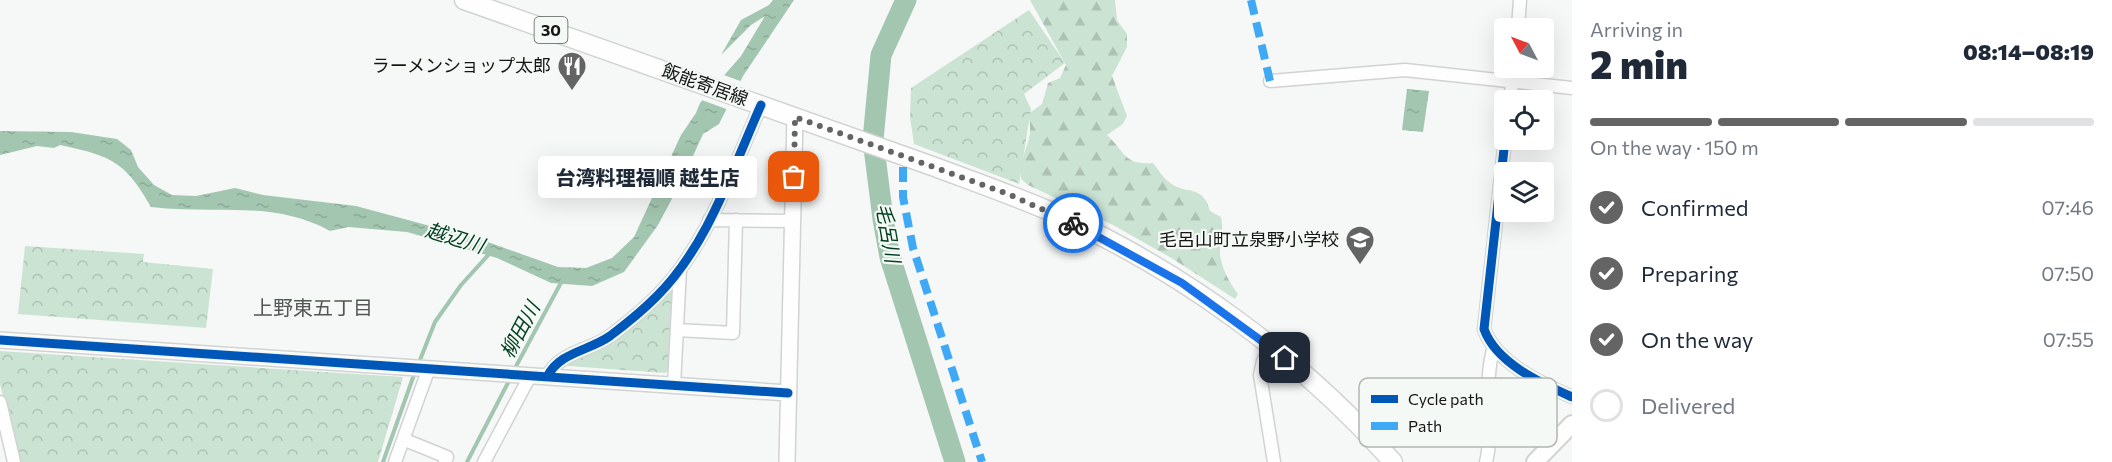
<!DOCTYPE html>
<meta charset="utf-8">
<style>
body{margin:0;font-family:Commissioner,"Noto Sans JP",sans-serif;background:#f6f6f7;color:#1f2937;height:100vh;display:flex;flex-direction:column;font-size:22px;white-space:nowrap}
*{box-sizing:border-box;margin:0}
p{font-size:20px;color:#747a83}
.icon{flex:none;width:33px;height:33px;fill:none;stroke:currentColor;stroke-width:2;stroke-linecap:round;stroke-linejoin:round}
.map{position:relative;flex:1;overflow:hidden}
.sheet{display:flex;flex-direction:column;background:#fff;width:540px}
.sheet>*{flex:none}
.needle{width:39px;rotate:311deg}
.controls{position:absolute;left:1494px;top:18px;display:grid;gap:12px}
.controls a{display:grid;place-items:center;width:60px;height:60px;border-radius:6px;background:#fff;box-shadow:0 6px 24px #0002;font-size:30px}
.pin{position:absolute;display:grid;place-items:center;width:51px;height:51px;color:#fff;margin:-26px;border-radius:12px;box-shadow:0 3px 9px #0006}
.courier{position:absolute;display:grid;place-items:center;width:60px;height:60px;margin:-30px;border:4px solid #1a73e8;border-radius:50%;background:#fff;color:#222;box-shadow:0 2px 8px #0007}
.bubble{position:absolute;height:42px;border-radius:6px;background:#fff;box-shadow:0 6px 24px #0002;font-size:20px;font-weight:800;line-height:42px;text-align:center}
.headline em{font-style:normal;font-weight:800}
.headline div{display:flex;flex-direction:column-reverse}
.headline{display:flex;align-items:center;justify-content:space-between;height:102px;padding:0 18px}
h1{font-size:39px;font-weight:800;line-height:45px}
.bar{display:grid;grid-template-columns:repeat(4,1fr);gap:9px 6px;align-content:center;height:72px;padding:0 18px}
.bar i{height:8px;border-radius:4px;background:#e0e1e3}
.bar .active{background:#636463}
.bar p{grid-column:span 4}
ol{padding:0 18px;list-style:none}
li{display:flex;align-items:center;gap:18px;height:66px}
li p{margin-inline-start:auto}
li .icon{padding:6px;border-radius:50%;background:#636463;color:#fff;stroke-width:4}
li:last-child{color:#747a83}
li i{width:33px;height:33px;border:3px solid #e0e1e3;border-radius:50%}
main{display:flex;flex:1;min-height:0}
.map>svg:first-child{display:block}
</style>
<main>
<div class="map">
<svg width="1572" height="462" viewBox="0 0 1572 462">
<defs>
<pattern id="forest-firs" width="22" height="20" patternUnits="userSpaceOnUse" patternTransform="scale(1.5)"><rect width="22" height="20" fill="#cbe3d3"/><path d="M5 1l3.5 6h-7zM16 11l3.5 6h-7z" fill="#adc2b4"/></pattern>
<pattern id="park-crowns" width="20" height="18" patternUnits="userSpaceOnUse" patternTransform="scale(1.5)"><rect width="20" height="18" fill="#cbe3d3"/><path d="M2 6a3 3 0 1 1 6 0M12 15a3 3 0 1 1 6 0" fill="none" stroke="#adc2b4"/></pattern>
<pattern id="water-ripples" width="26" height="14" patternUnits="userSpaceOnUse" patternTransform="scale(1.5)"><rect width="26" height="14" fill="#a3c6b0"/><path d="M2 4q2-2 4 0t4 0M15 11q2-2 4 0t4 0" fill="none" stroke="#8ba996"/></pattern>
</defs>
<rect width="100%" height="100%" fill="#f6f8f7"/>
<path fill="url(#forest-firs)" d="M 1030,0 L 1115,0 L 1117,20 L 1127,34 L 1127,47 L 1112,76 L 1127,116 L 1123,124 L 1107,135 C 1126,153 1124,165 1153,163 C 1158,169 1163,178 1169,182 C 1185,196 1203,183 1210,211 L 1221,217 C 1224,229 1220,237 1220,250 C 1219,264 1230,284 1238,294 L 1235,299 L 1173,259 L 1113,225 L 1028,185 L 1021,179 C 1018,153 1036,142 1028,114 L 1042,104 L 1048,83 L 1060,78 L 1066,65 Z"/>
<path fill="url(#park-crowns)" d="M 1029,10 L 1065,63 L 1024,94 L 1031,109 L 1019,184 L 914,144 L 910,117 L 911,88 Z
M 25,246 L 144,254 L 143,262 L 213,269 L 206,328 L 18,314 Z
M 669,288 L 674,289 L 669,370 L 665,373 L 568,366 L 567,362 C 609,348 641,322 669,288 Z
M 0,351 L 403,377 L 378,462 L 19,462 L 0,384 Z"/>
<path fill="url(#water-ripples)" d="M 773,0 L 794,0 L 743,76 L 719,124 L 703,134 L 683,178 L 658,225 L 624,272 L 592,286 L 551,283 L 497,258 L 407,232 L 348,227 L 330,231 C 271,199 213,215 151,207 C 125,161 111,156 60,145 L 54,148 L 37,146 L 0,155 L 0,131 L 71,132 L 117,139 L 131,150 L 138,167 L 154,185 L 172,195 L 196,196 L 235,188 L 263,195 L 356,206 L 482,240 L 558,267 L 586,268 L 612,258 L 634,237 L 681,135 L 696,113 L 700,103 L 741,56 L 765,16 L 751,25 L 721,55 L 741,20 L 769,5 Z
M 1407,89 L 1429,91 L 1423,132 L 1402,130 Z"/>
<path fill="#f6f8f7" d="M 721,74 L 743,82 L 729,110 L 699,99 Z"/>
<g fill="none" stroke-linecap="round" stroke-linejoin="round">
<path stroke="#a3c6b0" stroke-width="4" d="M 418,365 L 435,322 L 461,285 L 491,252
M 514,370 L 563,279
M 383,462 L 415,372
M 467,462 L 511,377"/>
<path stroke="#a3c6b0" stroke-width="21" d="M 906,0 L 881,55 L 873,140 L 883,219 L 890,257 L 955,462"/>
<g stroke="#d1d3d2" stroke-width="15">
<path id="minor" d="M 1518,28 L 1520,0
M 1270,81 L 1405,70 L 1572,88
M 1510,100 L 1514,68
M 1505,140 L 1484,329 C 1496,363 1541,383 1572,397
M 709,220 L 793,221
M 677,330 L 733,333 L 736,220
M 1272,347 L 1263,361 L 1260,375 L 1274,462
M 547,377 C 559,352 589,351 610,336 C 626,324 642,311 656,297 C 707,247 732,170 761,105
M 674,385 L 680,269
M 0,402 L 14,462
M 405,440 L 447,457 L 445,462
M 395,462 L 429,368
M 484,462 L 530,376
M 1486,462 C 1495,425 1482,384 1494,347"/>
</g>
<g stroke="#d1d3d2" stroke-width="18">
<path id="tertiary" d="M 0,340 L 788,393
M 787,462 L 795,117"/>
</g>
<g stroke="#d1d3d2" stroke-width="20">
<path id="secondary" d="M 1535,462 L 1572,424"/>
</g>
<g stroke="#d1d3d2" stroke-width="21">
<path id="primary" d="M 464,0 L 935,167 C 975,182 1015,196 1054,213 C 1182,271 1300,357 1393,462"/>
</g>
<use href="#minor" stroke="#fefefe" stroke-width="12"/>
<use href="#tertiary" stroke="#fefefe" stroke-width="15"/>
<use href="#secondary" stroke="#fefefe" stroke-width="16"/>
<use href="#primary" stroke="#fefefe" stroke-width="18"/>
<path stroke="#3fa9f5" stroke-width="8" stroke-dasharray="15 8" stroke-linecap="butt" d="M 1251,0 L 1270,81
M 903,167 L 903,197 L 913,248 L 982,462"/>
<g stroke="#f5f9f6" stroke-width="13">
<path id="cycleway" d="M 1505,140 L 1484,329 C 1496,363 1541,383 1572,397
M 0,340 L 788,393
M 547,377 C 559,352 589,351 610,336 C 626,324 642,311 656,297 C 707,247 732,170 761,105"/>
</g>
<use href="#cycleway" stroke="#0057b8" stroke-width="9"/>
</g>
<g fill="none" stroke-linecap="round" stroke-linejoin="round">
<path stroke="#636463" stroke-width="6" stroke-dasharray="0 10.8" d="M 794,177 L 795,117 L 1008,194 L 1073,223"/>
<path stroke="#1a73e8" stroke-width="8" d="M 1073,223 L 1182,283 L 1285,358"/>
</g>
<defs>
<g id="restaurant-pin" transform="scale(1.5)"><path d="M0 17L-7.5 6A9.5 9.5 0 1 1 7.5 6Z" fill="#636463" stroke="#f5f9f6"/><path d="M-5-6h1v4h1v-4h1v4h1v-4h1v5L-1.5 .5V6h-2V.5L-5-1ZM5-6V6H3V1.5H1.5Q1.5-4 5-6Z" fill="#fff"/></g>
<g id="school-pin" transform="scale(1.5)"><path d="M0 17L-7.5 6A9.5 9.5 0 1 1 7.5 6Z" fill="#636463" stroke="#f5f9f6"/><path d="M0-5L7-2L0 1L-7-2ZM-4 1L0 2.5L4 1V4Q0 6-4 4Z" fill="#fff"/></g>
</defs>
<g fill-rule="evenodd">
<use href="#restaurant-pin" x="572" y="66"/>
<use href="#school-pin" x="1360" y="240"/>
</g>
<g text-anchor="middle" stroke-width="4.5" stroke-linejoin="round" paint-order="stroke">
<rect fill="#f5f9f6" stroke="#585958" stroke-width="1.5" x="534.5" y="17" width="33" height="26" rx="4.5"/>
<g font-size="16" font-weight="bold" fill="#141514">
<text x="551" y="36">30</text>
</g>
<g font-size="18" fill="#141514" stroke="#f5f9f6" text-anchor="end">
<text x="551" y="72">ラーメンショップ太郎</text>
<text x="1339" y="246">毛呂山町立泉野小学校</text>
</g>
<g font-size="18" fill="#141514" stroke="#f5f9f6">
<text transform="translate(705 85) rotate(20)" y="6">飯能寄居線</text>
</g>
<g font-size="20" font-style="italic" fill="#003f21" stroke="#f5f9f6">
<text transform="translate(888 233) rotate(80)" y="7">毛呂川</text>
<text transform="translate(455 238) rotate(17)" y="7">越辺川</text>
<text transform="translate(520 330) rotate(-62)" y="7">柳田川</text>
</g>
<g font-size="20" fill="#535654" stroke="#f5f9f6">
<text x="313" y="315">上野東五丁目</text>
</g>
</g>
<rect x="1359" y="378" width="198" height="69" rx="9" fill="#f5f9f6" stroke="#b2b5b2" stroke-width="1.5"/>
<rect x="1371" y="395" width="27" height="8" fill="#0057b8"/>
<rect x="1371" y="422" width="27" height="8" fill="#3fa9f5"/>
<g font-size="16" fill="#141514">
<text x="1408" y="405">Cycle path</text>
<text x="1408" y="432">Path</text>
</g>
</svg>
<div class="controls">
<a><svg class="needle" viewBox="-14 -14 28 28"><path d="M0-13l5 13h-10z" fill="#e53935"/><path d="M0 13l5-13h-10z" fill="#747a83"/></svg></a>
<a><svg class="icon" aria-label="locate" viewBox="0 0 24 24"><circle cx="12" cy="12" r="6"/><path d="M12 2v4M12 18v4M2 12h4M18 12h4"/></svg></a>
<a><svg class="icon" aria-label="layers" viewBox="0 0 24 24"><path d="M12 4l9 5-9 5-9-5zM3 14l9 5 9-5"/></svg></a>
</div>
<div class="pin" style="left:794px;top:177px;background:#ea580c"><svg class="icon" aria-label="bag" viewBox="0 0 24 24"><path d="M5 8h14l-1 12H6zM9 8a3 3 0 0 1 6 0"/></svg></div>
<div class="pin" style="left:1285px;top:358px;background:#1f2937"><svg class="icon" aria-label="home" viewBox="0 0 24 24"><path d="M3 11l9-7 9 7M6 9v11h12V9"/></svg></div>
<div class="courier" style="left:1073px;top:223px"><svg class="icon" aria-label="bike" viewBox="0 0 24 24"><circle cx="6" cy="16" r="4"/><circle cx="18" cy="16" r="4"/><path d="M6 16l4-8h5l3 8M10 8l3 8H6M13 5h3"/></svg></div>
<div class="bubble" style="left:538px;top:156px;width:219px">台湾料理福順 越生店</div>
</div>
<section class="sheet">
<div class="headline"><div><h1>2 min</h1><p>Arriving in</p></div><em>08:14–08:19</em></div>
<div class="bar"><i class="active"></i><i class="active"></i><i class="active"></i><i></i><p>On the way · 150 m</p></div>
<ol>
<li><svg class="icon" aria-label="check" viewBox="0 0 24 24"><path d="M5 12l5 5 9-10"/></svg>Confirmed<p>07:46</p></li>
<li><svg class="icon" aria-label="check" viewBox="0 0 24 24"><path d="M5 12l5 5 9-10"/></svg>Preparing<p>07:50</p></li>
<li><svg class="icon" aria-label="check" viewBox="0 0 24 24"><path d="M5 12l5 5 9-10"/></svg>On the way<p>07:55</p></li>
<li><i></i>Delivered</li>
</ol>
</section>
</main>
